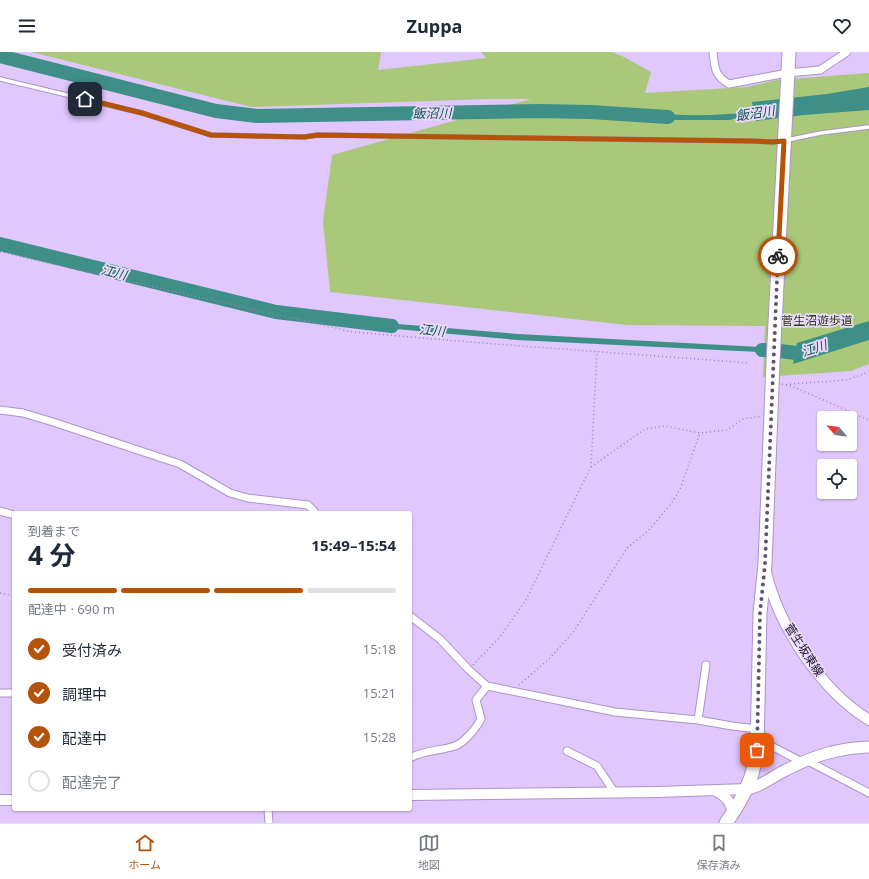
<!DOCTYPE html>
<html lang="ja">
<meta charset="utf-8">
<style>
body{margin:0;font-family:"Open Sans","Noto Sans JP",sans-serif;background:#f2f2f3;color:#1f2937;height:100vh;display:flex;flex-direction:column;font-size:15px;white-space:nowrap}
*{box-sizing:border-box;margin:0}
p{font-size:13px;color:#747a83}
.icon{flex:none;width:22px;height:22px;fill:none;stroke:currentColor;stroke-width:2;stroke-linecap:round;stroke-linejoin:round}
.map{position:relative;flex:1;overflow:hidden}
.details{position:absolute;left:12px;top:459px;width:400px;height:300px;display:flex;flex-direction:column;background:#fff;border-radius:4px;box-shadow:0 1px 3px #0004}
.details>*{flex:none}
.needle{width:26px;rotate:298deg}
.controls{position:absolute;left:817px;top:359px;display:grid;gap:8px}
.controls a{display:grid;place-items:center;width:40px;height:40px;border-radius:4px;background:#fff;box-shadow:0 1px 3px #0004;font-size:20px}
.pin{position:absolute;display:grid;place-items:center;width:34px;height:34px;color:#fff;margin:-17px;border-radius:8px;box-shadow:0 2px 6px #0006}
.courier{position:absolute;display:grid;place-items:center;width:40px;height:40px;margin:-20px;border:3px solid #b45309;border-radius:50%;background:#fff;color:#222;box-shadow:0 1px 5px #0007}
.headline em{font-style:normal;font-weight:700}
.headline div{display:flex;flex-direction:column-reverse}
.headline{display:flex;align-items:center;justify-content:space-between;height:68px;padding:0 16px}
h1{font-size:26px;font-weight:700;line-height:30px}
.bar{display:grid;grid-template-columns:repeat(4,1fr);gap:6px 4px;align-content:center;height:48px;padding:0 16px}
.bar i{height:5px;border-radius:3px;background:#e0e1e3}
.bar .active{background:#b45309}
.bar p{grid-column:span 4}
ol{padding:0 16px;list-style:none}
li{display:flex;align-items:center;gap:12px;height:44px}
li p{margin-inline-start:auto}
li .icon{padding:4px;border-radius:50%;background:#b45309;color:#fff;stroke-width:4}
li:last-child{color:#747a83}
li i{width:22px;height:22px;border:2px solid #e0e1e3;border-radius:50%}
header{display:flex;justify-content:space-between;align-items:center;height:52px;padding:0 16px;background:#fff;font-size:18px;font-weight:700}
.tabs{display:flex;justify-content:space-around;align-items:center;height:56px;border-top:1px solid #e0e1e3;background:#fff;font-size:11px;color:#747a83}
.tabs a{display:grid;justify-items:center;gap:2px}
.tabs .active{color:#b45309}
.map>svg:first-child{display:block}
</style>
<header><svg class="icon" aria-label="menu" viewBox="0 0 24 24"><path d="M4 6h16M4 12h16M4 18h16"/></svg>Zuppa<svg class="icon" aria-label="heart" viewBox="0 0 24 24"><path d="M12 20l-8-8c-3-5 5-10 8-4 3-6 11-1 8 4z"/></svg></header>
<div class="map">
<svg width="869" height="771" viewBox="0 0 869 771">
<rect width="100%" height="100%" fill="#e0c7fd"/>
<path fill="#a9c879" d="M 31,0 L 381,0 L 378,18 L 486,6 L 481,0 L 612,0 L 624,5 L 651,20 L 645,41 L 747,35 L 776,28 L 869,21 L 869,312 L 851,319 L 763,325 L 765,274 L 627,273 L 330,240 L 323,169 L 332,103 L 531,47 L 488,47 L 251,55 Z"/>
<path fill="#3d8f87" d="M 869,35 L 869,58 L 804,63 L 755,69 L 752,50 L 827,42 Z
M 750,60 L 750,62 L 730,68 L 678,68 L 649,66 L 650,61 C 683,64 717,64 750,60 Z
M 869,269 L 869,288 L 793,312 L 797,291 Z
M 374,270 L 518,282 L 780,296 L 780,301 L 517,288 L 373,275 Z"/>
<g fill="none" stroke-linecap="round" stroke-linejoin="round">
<path stroke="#3d8f87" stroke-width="14" d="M 0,4 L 216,59 L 257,64 L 540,59 L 590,60 L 668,65
M 0,192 L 276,260 L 392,274
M 762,298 L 780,299 L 796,301 L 813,297"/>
<g stroke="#ac94c7" stroke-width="5.5">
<path id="lane" d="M 0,27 L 142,61 L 211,83 L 304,85 L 318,83 L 751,89 L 772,90 L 781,89
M 787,88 L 821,81 L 869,75"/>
</g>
<g stroke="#ac94c7" stroke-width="9">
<path id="street" d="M 713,0 C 715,16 714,23 729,32 L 787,21 L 820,18 L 847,0
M 0,358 L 23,361 L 53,370 L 180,412 L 230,441 L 248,446 L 308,453 L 314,459 L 314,461
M 0,459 L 14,463
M 410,564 L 440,587 L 468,617 L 487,634 L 615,660 L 698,668 L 732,674 L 758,677
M 0,641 L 14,641
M 698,668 L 706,613
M 758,687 L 802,710
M 567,699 L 597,714 L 615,741
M 410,706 C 424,698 440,699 455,694 C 464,691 477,675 481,667 L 476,648 L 487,634
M 806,708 L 869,741
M 268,757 L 269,771"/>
</g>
<g stroke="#ac94c7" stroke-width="12">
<path id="secondary" d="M 766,520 C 779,575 821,638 869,668
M 716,739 C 726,744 731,750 733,762
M 410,743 L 658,740 L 747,737
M 0,748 L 14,748"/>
</g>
<g stroke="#ac94c7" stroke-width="13">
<path id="primary" d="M 747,737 C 761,735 773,724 786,718 C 813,704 838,696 869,695"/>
</g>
<g stroke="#ac94c7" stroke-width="15">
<path id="highway" d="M 726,771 C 742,748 754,726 757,698 L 760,561 L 765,512 L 773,310 L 789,0"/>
</g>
<path stroke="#9a86b0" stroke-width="1.5" stroke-dasharray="1 3" stroke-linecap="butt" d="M 0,200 L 353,280 L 482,291 L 750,311
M 782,332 L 789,333 L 869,368
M 790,332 L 847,328 L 869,320
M 591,415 L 645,377 L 665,374 L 700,381 L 727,378 L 743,367 L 762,364
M 0,541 L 14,544
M 473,613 L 499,586 L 526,548 L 575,447 L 591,415 L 597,299
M 519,633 L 549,607 L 574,579 L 627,496 L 648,479 L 671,452 L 680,437 L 700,381"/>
<use href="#lane" stroke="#fff" stroke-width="3.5"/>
<use href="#street" stroke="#fff" stroke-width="7"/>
<use href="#secondary" stroke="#fff" stroke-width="10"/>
<use href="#primary" stroke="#fff" stroke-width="11"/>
<use href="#highway" stroke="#fff" stroke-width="13"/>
</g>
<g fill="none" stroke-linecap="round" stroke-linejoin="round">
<path stroke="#615171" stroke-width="4" stroke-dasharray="0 7.2" d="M 757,698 L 760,561 L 765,512 L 778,204"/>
<path stroke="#b45309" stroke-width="5" d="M 85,47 L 142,61 L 211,83 L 304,85 L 318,83 L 751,89 L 772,90 L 784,89 L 778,204"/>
</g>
<g text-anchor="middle" stroke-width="3.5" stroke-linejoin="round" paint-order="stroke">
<g font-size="12" fill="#2d3b12" stroke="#e8d9fa">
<text x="817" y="273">菅生沼遊歩道</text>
</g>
<g font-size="12" fill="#1c1225" stroke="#e8d9fa">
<text transform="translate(804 598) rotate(57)" y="4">菅生坂東線</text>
</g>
<g font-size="13" font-style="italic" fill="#125650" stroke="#e8d9fa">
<text transform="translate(432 61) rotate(-1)" y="5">飯沼川</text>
<text transform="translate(755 61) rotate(-8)" y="5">飯沼川</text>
<text transform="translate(114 220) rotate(14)" y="5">江川</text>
<text transform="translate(432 278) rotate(5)" y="5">江川</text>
<text transform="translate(814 296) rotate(-18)" y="5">江川</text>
</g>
</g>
</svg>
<div class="controls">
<a><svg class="needle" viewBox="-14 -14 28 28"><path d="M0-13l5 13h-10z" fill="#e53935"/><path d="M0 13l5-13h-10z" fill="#747a83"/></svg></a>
<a><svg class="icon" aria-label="locate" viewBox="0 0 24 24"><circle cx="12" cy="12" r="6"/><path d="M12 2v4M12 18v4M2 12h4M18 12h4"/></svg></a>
</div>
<div class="pin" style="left:757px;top:698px;background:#ea580c"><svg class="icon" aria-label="bag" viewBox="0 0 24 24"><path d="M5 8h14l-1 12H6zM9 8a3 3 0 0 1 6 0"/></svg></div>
<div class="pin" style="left:85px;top:47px;background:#1f2937"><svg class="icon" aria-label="home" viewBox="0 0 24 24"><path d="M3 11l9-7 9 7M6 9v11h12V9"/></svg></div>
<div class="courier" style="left:778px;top:204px"><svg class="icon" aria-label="bike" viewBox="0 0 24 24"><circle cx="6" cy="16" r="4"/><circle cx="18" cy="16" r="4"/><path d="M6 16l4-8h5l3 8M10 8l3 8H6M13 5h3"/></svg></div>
<section class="details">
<div class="headline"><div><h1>4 分</h1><p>到着まで</p></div><em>15:49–15:54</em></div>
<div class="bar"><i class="active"></i><i class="active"></i><i class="active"></i><i></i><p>配達中 · 690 m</p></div>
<ol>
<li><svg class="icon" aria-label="check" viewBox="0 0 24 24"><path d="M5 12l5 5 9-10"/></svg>受付済み<p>15:18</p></li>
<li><svg class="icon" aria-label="check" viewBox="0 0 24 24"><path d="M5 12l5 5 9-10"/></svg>調理中<p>15:21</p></li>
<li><svg class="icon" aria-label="check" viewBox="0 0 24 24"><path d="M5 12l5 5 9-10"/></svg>配達中<p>15:28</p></li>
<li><i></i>配達完了</li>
</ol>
</section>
</div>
<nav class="tabs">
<a class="active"><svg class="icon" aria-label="home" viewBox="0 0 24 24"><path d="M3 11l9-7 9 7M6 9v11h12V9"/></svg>ホーム</a>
<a><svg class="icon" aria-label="map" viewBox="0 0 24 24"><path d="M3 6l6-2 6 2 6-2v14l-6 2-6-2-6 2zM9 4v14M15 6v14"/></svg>地図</a>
<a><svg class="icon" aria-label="saved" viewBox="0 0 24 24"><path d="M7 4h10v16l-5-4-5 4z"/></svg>保存済み</a>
</nav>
